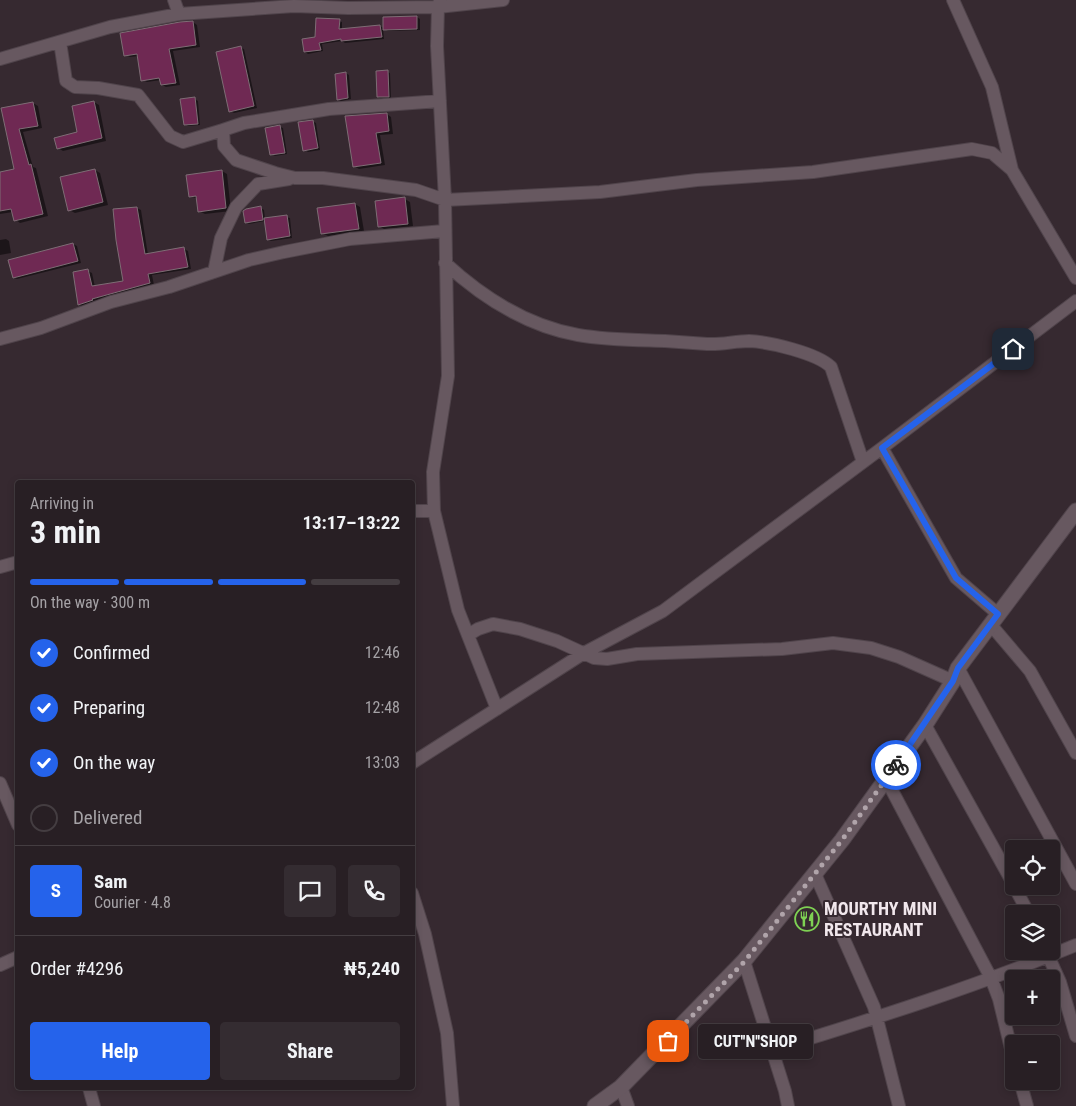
<!DOCTYPE html>
<meta charset="utf-8">
<style>
body{margin:0;font-family:"Roboto Condensed",sans-serif;background:#342c31;color:#f1f3f6;height:100vh;display:flex;flex-direction:column;font-size:19px;white-space:nowrap}
*{box-sizing:border-box;margin:0}
p{font-size:16px;color:#a5a2a6}
.icon{flex:none;width:28px;height:28px;fill:none;stroke:currentColor;stroke-width:2;stroke-linecap:round;stroke-linejoin:round}
.map{position:relative;flex:1;overflow:hidden}
.details{position:absolute;left:15px;top:480px;width:400px;height:610px;display:flex;flex-direction:column;background:#281f24;border-radius:5px;box-shadow:0 2px 8px #0003,0 0 0 1px #443d41}
.details>*{flex:none}
.tools{position:absolute;left:1005px;top:840px;display:grid;gap:10px}
.tools a{display:grid;place-items:center;width:55px;height:55px;border-radius:5px;background:#281f24;box-shadow:0 2px 8px #0003,0 0 0 1px #443d41;font-size:25px}
.pin{position:absolute;display:grid;place-items:center;width:42px;height:42px;color:#fff;margin:-21px;border-radius:10px;box-shadow:0 2px 8px #0006}
.courier{position:absolute;display:grid;place-items:center;width:50px;height:50px;margin:-25px;border:4px solid #2563eb;border-radius:50%;background:#fff;color:#222;box-shadow:0 1px 6px #0007}
.bubble{position:absolute;height:35px;border-radius:5px;background:#281f24;box-shadow:0 2px 8px #0003,0 0 0 1px #443d41;font-size:16px;font-weight:700;line-height:35px;text-align:center}
.head em{font-style:normal;font-weight:700}
.head div{display:flex;flex-direction:column-reverse}
.head{display:flex;align-items:center;justify-content:space-between;height:85px;padding:0 15px}
h1{font-size:32px;font-weight:700;line-height:38px}
.bar{display:grid;grid-template-columns:repeat(4,1fr);gap:8px 5px;align-content:center;height:60px;padding:0 15px}
.bar i{height:6px;border-radius:4px;background:#443d41}
.bar .selected{background:#2563eb}
.bar p{grid-column:span 4}
.line{display:flex;align-items:center;gap:12px;padding:0 15px;border-top:1px solid #443d41}
.line div{flex:1}
.round{display:grid;place-items:center;flex:none;width:52px;height:52px;border-radius:5px;background:#342c31}
ol{padding:0 15px;list-style:none}
li{display:flex;align-items:center;gap:15px;height:55px}
li p{margin-inline-start:auto}
li .icon{padding:5px;border-radius:50%;background:#2563eb;color:#fff;stroke-width:4}
li:last-child{color:#a5a2a6}
li i{width:28px;height:28px;border:2px solid #443d41;border-radius:50%}
.cta{display:flex;gap:10px;margin-top:auto;padding:10px 15px}
.cta a{flex:1;height:58px;border-radius:5px;background:#2563eb;color:#fff;font-size:20px;font-weight:700;line-height:58px;text-align:center}
.cta a+a{background:#342c31;color:#f1f3f6}
.map>svg:first-child{display:block}
</style>
<div class="map">
<svg width="1076" height="1106" viewBox="0 0 1076 1106">
<rect width="100%" height="100%" fill="#362930"/>
<path fill="#0007" d="M 417,17 L 420,19 L 420,30 L 388,31 L 383,28 L 384,39 L 345,43 L 342,41 L 322,44 L 323,51 L 308,54 L 305,52 L 316,38 L 339,21 L 342,22 L 342,30 L 380,26 L 385,29 Z
M 193,22 L 197,25 L 200,47 L 173,51 L 180,85 L 166,87 L 162,85 L 161,80 L 147,82 L 142,80 L 139,56 L 130,57 L 125,55 Z
M 240,48 L 244,49 L 257,108 L 234,113 L 230,111 Z
M 387,72 L 390,73 L 391,98 L 381,99 L 378,97 Z
M 346,73 L 349,75 L 351,99 L 341,101 L 338,99 L 336,75 Z
M 195,99 L 198,101 L 200,125 L 188,126 L 185,124 Z
M 94,102 L 99,105 L 106,141 L 63,151 L 58,148 L 79,132 Z
M 33,103 L 38,106 L 42,128 L 23,132 L 33,167 L 36,168 L 48,216 L 20,223 L 16,220 L 13,212 L 0,214 L 0,185 L 16,169 L 2,109 Z
M 387,114 L 391,117 L 393,134 L 380,135 L 385,165 L 359,169 L 354,166 Z
M 312,121 L 316,123 L 320,150 L 308,152 L 305,150 Z
M 280,127 L 283,128 L 287,154 L 275,156 L 272,154 Z
M 95,170 L 100,173 L 108,205 L 75,213 L 69,210 Z
M 222,171 L 227,174 L 231,211 L 205,214 L 199,211 L 198,199 L 190,196 Z
M 405,199 L 410,202 L 413,226 L 384,229 L 379,226 Z
M 355,204 L 360,207 L 364,231 L 328,236 L 322,233 Z
M 137,208 L 141,210 L 148,255 L 184,249 L 188,251 L 191,269 L 152,275 L 154,285 L 96,301 L 96,302 L 83,307 L 80,305 L 75,273 L 88,271 L 92,273 L 95,287 L 124,282 Z
M 261,208 L 264,210 L 265,219 L 286,217 L 290,218 L 292,238 L 271,241 L 268,239 L 265,221 L 249,224 L 246,222 Z
M 6,239 L 9,241 L 11,253 L 0,255 L 0,240 Z
M 73,244 L 77,246 L 81,263 L 17,279 L 14,278 L 9,261 Z"/>
<path fill="#6f2953" stroke="#7e6d75" d="M 417,16 L 417,29 L 383,30 L 383,17 Z
M 316,18 L 340,19 L 339,29 L 380,25 L 382,37 L 341,41 L 341,39 L 319,43 L 321,50 L 304,52 L 302,39 L 315,37 Z
M 193,21 L 196,45 L 169,49 L 176,83 L 161,85 L 159,78 L 141,81 L 137,54 L 124,56 L 120,33 L 180,22 Z
M 241,46 L 254,106 L 229,112 L 216,52 Z
M 388,70 L 389,97 L 377,97 L 376,71 Z
M 346,72 L 348,98 L 337,100 L 335,74 Z
M 195,97 L 198,124 L 184,125 L 180,99 Z
M 94,101 L 102,138 L 57,149 L 54,138 L 77,132 L 72,106 Z
M 33,102 L 38,126 L 19,129 L 29,165 L 31,164 L 43,214 L 14,221 L 11,209 L 0,211 L 0,172 L 14,169 L 1,108 Z
M 387,113 L 389,131 L 376,133 L 381,163 L 353,167 L 345,116 Z
M 313,120 L 318,148 L 303,151 L 298,122 Z
M 280,125 L 285,153 L 270,155 L 265,128 Z
M 95,169 L 103,202 L 68,211 L 60,177 Z
M 222,170 L 226,208 L 198,212 L 196,196 L 189,197 L 186,175 Z
M 405,197 L 408,224 L 378,227 L 375,201 Z
M 355,203 L 359,229 L 321,234 L 317,208 Z
M 261,206 L 263,220 L 245,223 L 243,211 L 246,209 Z
M 137,207 L 145,254 L 184,247 L 188,267 L 148,274 L 150,283 L 92,299 L 93,300 L 78,305 L 73,272 L 88,269 L 92,286 L 123,281 L 116,240 L 113,209 Z
M 287,215 L 290,236 L 267,240 L 264,218 Z
M 73,243 L 78,261 L 13,278 L 8,260 Z"/>
<g fill="none" stroke-linecap="round" stroke-linejoin="round">
<g stroke="#50444b" stroke-width="14">
<path id="minor" d="M 174,0 L 179,14
M 440,0 L 438,7 L 437,46 L 445,200 L 448,376 L 433,472 L 434,511 L 458,610 L 497,709
M 953,0 L 992,87 L 1012,170 L 1076,278
M 60,42 L 66,81 L 75,87 L 98,88 L 138,95 L 170,136 L 183,142 L 223,130
M 0,59 L 110,27 L 179,14 L 294,6 L 348,8 L 438,7 L 503,0
M 440,101 L 329,109 L 244,123 L 223,130 L 224,146 L 236,160 L 275,173 L 295,178 L 323,178 L 416,190 L 445,200 L 600,192 L 697,180 L 813,172 L 972,149 L 992,153 L 1012,170
M 445,263 C 482,297 527,326 578,335 C 606,340 636,340 665,341 C 679,342 693,343 707,344 C 721,345 735,341 749,341 C 769,342 817,353 831,367 L 863,462
M 214,272 L 221,238 L 236,207 L 258,184 L 289,179
M 0,339 L 41,328 L 111,302 L 169,287 L 249,260 L 284,252 L 350,239 L 444,231
M 882,448 L 956,578 L 998,614
M 412,511 L 434,511
M 0,567 L 18,562
M 991,625 L 1030,671 L 1076,753
M 468,635 L 478,629 L 493,624 L 520,629 L 557,641 L 594,658 L 607,659 L 637,654 L 782,649 L 833,643 L 871,648 L 899,657 L 953,681
M 958,668 L 1076,884
M 925,725 L 1014,885
M 412,763 L 584,653 L 663,611 L 882,448 L 1076,301
M 886,779 L 991,978 L 999,999 L 1014,1061
M 0,783 L 18,825
M 815,874 L 874,1007 L 899,1106
M 1014,886 L 1029,914
M 412,893 L 425,934 L 447,1033 L 453,1106
M 1046,951 L 1060,982 L 1076,1036
M 744,961 L 785,1091 L 788,1106
M 0,965 L 18,957
M 772,1050 C 874,1019 977,986 1076,945
M 1020,1081 L 1027,1106
M 621,1087 L 628,1106
M 89,1088 L 94,1106"/>
</g>
<g stroke="#50444b" stroke-width="17">
<path id="tertiary" d="M 595,1106 L 621,1087 L 744,961 L 842,840 L 925,725 L 953,681 L 958,668 L 1076,511"/>
</g>
<use href="#minor" stroke="#675860" stroke-width="12"/>
<use href="#tertiary" stroke="#675860" stroke-width="15"/>
</g>
<g fill="none" stroke-linecap="round" stroke-linejoin="round">
<path stroke="#b0a4aa" stroke-width="5" stroke-dasharray="0 9" d="M 668,1041 L 744,962 L 842,840 L 896,765"/>
<path stroke="#2563eb" stroke-width="6" d="M 896,765 L 953,681 L 958,668 L 998,614 L 956,578 L 882,448 L 1013,349"/>
</g>
<defs>
<g id="restaurant-ring" transform="scale(1.25)"><circle r="9.5" fill="#362930" stroke="#7ed153" stroke-width="1.5"/><path d="M-5-6h1v4h1v-4h1v4h1v-4h1v5L-1.5 .5V6h-2V.5L-5-1ZM5-6V6H3V1.5H1.5Q1.5-4 5-6Z" fill="#7ed153"/></g>
</defs>
<g fill-rule="evenodd">
<use href="#restaurant-ring" x="807" y="919"/>
</g>
<g text-anchor="middle" stroke-width="4" stroke-linejoin="round" paint-order="stroke">
<g font-size="18" font-weight="bold" fill="#f1e7ec" stroke="#362930" text-anchor="start">
<text x="824" y="915">MOURTHY MINI<tspan x="824" dy="21">RESTAURANT</tspan></text>
</g>
</g>
</svg>
<div class="tools">
<a><svg class="icon" aria-label="locate" viewBox="0 0 24 24"><circle cx="12" cy="12" r="6"/><path d="M12 2v4M12 18v4M2 12h4M18 12h4"/></svg></a>
<a><svg class="icon" aria-label="layers" viewBox="0 0 24 24"><path d="M12 4l9 5-9 5-9-5zM3 14l9 5 9-5"/></svg></a>
<a>+</a>
<a>−</a>
</div>
<div class="pin" style="left:668px;top:1041px;background:#ea580c"><svg class="icon" aria-label="bag" viewBox="0 0 24 24"><path d="M5 8h14l-1 12H6zM9 8a3 3 0 0 1 6 0"/></svg></div>
<div class="pin" style="left:1013px;top:349px;background:#1f2937"><svg class="icon" aria-label="home" viewBox="0 0 24 24"><path d="M3 11l9-7 9 7M6 9v11h12V9"/></svg></div>
<div class="courier" style="left:896px;top:765px"><svg class="icon" aria-label="bike" viewBox="0 0 24 24"><circle cx="6" cy="16" r="4"/><circle cx="18" cy="16" r="4"/><path d="M6 16l4-8h5l3 8M10 8l3 8H6M13 5h3"/></svg></div>
<div class="bubble" style="left:698px;top:1024px;width:115px">CUT''N''SHOP</div>
<section class="details">
<div class="head"><div><h1>3 min</h1><p>Arriving in</p></div><em>13:17–13:22</em></div>
<div class="bar"><i class="selected"></i><i class="selected"></i><i class="selected"></i><i></i><p>On the way · 300 m</p></div>
<ol>
<li><svg class="icon" aria-label="check" viewBox="0 0 24 24"><path d="M5 12l5 5 9-10"/></svg>Confirmed<p>12:46</p></li>
<li><svg class="icon" aria-label="check" viewBox="0 0 24 24"><path d="M5 12l5 5 9-10"/></svg>Preparing<p>12:48</p></li>
<li><svg class="icon" aria-label="check" viewBox="0 0 24 24"><path d="M5 12l5 5 9-10"/></svg>On the way<p>13:03</p></li>
<li><i></i>Delivered</li>
</ol>
<div class="line" style="height:90px"><b class="round" style="background:#2563eb;color:#fff">S</b><div><b>Sam</b><p>Courier · 4.8</p></div><a class="round"><svg class="icon" aria-label="chat" viewBox="0 0 24 24"><path d="M4 5h16v11H9l-5 4z"/></svg></a><a class="round"><svg class="icon" aria-label="phone" viewBox="0 0 24 24"><path d="M5 4h4l2 5-3 2q2 4 5 5l2-3 5 2v4C11 20 4 13 5 4z"/></svg></a></div>
<div class="line" style="height:65px"><div>Order #4296</div><b>₦5,240</b></div>
<div class="cta"><a>Help</a><a>Share</a></div>
</section>
</div>
